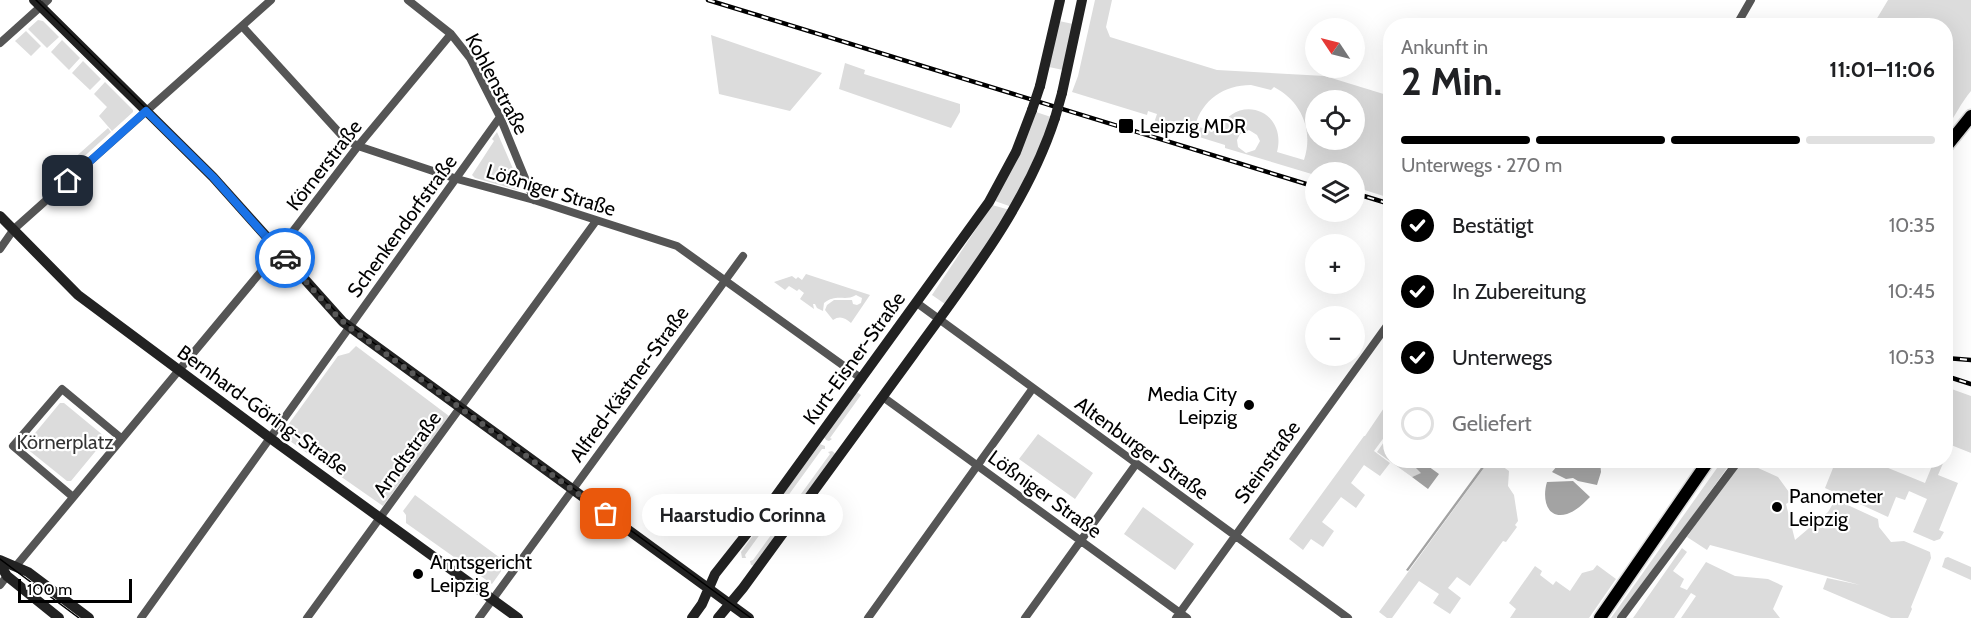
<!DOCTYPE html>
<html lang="de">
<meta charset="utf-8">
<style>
body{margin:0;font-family:Cabin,sans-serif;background:#f6f6f6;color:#202124;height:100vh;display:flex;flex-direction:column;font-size:22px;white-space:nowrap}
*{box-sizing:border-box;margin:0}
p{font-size:20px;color:#757577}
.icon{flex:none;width:33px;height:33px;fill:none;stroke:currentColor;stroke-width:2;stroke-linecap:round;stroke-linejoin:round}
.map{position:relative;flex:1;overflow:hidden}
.drawer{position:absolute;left:1383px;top:18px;width:570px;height:450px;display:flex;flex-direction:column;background:#fff;border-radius:24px;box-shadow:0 6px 24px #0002}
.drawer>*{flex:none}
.needle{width:39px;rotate:305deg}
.buttons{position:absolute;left:1305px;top:18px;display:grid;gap:12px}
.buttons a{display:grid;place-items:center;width:60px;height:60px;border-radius:50%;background:#fff;box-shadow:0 6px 24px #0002;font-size:30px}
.scale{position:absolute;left:18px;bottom:15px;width:114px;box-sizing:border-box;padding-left:6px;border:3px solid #000;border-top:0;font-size:16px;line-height:21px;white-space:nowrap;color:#000;-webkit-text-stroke:4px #fff;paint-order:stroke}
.pin{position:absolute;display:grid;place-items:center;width:51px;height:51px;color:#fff;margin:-26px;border-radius:12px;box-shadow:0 3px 9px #0006}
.courier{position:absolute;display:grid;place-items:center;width:60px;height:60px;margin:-30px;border:4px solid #1a73e8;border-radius:50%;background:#fff;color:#222;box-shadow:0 2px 8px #0007}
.bubble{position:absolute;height:42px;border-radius:21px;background:#fff;box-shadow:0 6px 24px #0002;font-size:20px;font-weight:700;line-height:42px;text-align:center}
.overview em{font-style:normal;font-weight:700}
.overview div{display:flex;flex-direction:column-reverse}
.overview{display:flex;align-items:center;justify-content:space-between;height:102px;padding:0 18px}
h1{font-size:39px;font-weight:700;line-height:45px}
.bar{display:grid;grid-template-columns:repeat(4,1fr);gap:9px 6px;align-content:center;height:72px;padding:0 18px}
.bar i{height:8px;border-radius:4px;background:#e0e0e0}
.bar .active{background:#000}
.bar p{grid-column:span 4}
ol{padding:0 18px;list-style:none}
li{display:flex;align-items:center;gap:18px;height:66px}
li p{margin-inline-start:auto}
li .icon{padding:6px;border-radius:50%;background:#000;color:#fff;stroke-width:4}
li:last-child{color:#757577}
li i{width:33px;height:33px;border:3px solid #e0e0e0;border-radius:50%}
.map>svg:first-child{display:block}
</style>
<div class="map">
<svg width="1971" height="618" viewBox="0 0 1971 618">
<rect width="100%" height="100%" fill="#fff"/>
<path fill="#dcdcdc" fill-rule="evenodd" d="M 1095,0 L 1112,0 L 1106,27 L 1110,37 L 1217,70 L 1325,76 L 1390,96 L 1390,198 L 1355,187 L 1354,172 L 1316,172 L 1315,175 L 1225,148 L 1225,145 L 1154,123 L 1157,114 L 1148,111 L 1147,115 L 1072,92 L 1078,76 ZM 1251,85 L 1271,90 L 1274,87 C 1301,101 1314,130 1304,160 L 1277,152 C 1288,109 1235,92 1218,132 L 1195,126 C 1202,100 1224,85 1251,85 ZM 1354,100 L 1354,140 L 1316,140 L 1316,100 ZM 1249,130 L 1257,135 L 1260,141 L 1255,150 L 1246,153 L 1238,147 L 1237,140 L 1240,134 Z
M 1888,0 L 1971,0 L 1971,91 C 1961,103 1955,116 1946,129 L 1946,26 L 1873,25 Z
M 38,20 L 43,21 L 59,37 L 47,48 L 28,29 Z
M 1059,21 L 1073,24 L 1063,70 L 1049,67 Z
M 26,31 L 41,46 L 31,56 L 15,41 Z
M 711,35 L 822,73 L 790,111 L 719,94 Z
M 62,40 L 80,58 L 69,70 L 51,52 Z
M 83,61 L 101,79 L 90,90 L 72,73 Z
M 845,63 L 865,70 L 864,74 L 960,104 L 960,112 L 951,128 L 839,89 Z
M 105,82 L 133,110 L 133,112 L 112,131 L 99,116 L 107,107 L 94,94 Z
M 1036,112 L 1051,117 L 1044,137 L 1012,207 L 995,201 Z
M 108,128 L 111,132 L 66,173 L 62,169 Z
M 497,132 L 521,187 L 517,190 L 475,178 L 472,175 L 494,141 L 492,139 Z
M 992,205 L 1010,210 L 945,304 L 932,295 Z
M 806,274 L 870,295 L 851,323 C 845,318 840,315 833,320 L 825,310 L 827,305 L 834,300 L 852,300 L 853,304 L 857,305 L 861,303 L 862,298 L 856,295 C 845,302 837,293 824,303 L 823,311 L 817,308 L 815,304 L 813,304 L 814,309 L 800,299 L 804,293 L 799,289 L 797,291 L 789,286 L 785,290 L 774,282 L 792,276 L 796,279 L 798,277 L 802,280 Z
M 356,346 L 449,416 L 383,506 L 287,439 L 288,425 L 338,356 L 349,353 Z
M 1946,387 L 1971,396 L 1971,453 L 1951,445 L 1946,457 Z
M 857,392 L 861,395 L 830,438 L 832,439 L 829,441 L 826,440 L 824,437 Z
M 1390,399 L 1390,434 L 1388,432 L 1374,451 L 1390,463 L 1380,476 L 1364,465 L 1351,483 L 1365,495 L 1356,508 L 1341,497 L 1322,522 L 1334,531 L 1323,547 L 1311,539 L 1303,550 L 1289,539 L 1364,436 L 1365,436 Z
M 60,403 L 64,403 L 104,436 L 104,441 L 71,481 L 67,481 L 26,448 L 26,444 Z
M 1038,434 L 1093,473 L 1075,499 L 1019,459 Z
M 1388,436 L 1390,438 L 1390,460 L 1409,461 L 1422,473 L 1412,477 L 1377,452 Z
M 820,444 L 825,446 L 825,449 L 822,449 L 745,555 L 746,558 L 742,558 L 741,552 Z
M 832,451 L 836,454 L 755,566 L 751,565 L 750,561 L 753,560 L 830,454 L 828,452 Z
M 1489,461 L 1495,461 L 1509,471 L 1508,486 L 1514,495 L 1518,521 L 1515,525 L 1517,527 L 1506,542 L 1503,541 L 1470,586 L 1457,577 L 1448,588 L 1461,598 L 1450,614 L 1433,603 L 1439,594 L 1419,581 L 1392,618 L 1387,618 L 1379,612 Z
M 1722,461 L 1732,461 L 1692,517 L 1616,618 L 1611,618 Z
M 1813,461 L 1871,461 L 1925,483 L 1934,461 L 1944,461 L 1938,475 L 1958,483 L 1939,530 L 1944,532 L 1940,539 L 1934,541 L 1913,532 L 1927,499 L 1909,491 L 1905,500 L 1896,497 L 1888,517 L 1825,488 L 1833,468 Z
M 1747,463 L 1778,477 L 1794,499 L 1786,504 L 1795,540 L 1828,512 L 1834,502 L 1839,501 L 1878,519 L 1879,527 L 1891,542 L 1904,541 L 1930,552 L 1931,558 L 1911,607 L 1912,609 L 1908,618 L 1891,618 L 1823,589 L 1827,578 L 1860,585 L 1710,545 L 1707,550 L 1687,537 L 1737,465 Z
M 415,495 L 507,563 L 492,584 L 406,523 L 406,515 L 403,511 Z
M 1143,507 L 1194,544 L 1175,570 L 1124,534 Z
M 1682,548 L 1687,552 L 1673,571 L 1684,579 L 1680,587 L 1687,590 L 1706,562 L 1735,576 L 1768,579 L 1783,586 L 1773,609 L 1780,618 L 1681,618 L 1696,596 L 1691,593 L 1674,618 L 1633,618 Z
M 1948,557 L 1971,567 L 1971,580 L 1942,567 L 1945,558 Z
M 1597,565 L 1616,579 L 1589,618 L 1510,618 L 1516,609 L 1509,603 L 1535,566 L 1542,571 L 1540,575 L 1553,585 L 1556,581 L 1570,591 L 1582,573 L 1593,570 Z"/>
<path fill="#a3a3a3" d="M 1562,460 L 1600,461 L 1601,472 L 1597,485 L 1578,481 L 1573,478 L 1566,479 L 1552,472 Z
M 1409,461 L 1421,461 L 1439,474 L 1428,489 L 1412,477 L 1421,473 Z
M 1479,461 L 1489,461 L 1408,571 L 1406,570 L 1483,465 Z
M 1573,481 L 1590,497 C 1583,504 1576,511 1567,514 C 1546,520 1542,498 1547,482 Z"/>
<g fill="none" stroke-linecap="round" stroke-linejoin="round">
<g stroke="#dbdbdb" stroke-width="15">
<path id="primary" d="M 1946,147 L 1971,116
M 1600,618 L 1709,460"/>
</g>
<path stroke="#555" stroke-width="8" d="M 408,0 L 451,34 L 470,58 L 500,117 L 534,200
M 242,26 L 345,139 L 358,146 L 457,179 L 534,200 L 677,246 L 862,379
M 1736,26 L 1751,0
M 0,43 L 48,0
M 0,249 L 14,229 L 271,0
M 917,303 L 1348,618
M 883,397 L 1187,618
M 73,497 L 13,446 L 62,389 L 121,438
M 16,566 L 274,256 L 358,146 L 451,34
M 0,585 L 7,576
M 141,618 L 500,117
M 307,618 L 596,221
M 479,618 L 743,256
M 868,618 L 1033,388
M 1025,618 L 1136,464
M 1176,618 L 1386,327
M 1621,618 L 1739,460"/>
<path stroke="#222" stroke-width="10" d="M 34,0 L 213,177 L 343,322 L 749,618
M 1040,86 L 1060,0
M 1062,93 L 1082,0
M 0,216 L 78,295 L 270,438 L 518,618
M 0,560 L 28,572 L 89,618
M 0,565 L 7,576 L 59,618
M 692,618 L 702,604 L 715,574 L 768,507 L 989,202 L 1016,152 L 1032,110
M 718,618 L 743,588 C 800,510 856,433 913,355 C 967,280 1026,207 1055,118"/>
<use href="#primary" stroke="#000" stroke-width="12"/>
<path stroke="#000" stroke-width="1.5" d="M 36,0 L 213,175 L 345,322 L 751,618
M 1946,149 L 1971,118
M 0,559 L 79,618
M 1598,618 L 1707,460"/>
<g stroke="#000" stroke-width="4.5">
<path id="rail" d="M 708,0 L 1316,187
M 1354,193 L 1390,204
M 1946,358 L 1971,360
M 1946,376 L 1971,384"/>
</g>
<use href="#rail" stroke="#fff" stroke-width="2" stroke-dasharray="7" stroke-linecap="butt"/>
<path stroke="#222" stroke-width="10" d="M 1032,110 L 1040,86
M 1055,118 L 1062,93"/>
</g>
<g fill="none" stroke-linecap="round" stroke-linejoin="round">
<path stroke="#595959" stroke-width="6" stroke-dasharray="0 10.8" d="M 285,258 L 334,313 L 349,327 L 606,514"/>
<path stroke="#1a73e8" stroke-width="8" d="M 68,181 L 146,111 L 213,177 L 285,258"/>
</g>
<g fill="#000" stroke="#fff" stroke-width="2">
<rect x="1118" y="118" width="16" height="16" rx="3"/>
<circle cx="1249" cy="405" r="6"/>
<circle cx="1777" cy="507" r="6"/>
<circle cx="418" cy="574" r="6"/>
</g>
<g text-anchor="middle" stroke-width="4.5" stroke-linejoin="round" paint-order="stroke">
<g font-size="20" fill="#000" stroke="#fff">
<text transform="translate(497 84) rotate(62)" y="7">Kohlenstraße</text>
<text transform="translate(324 165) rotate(-52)" y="7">Körnerstraße</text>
<text transform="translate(551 190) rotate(17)" y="7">Lößniger Straße</text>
<text transform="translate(402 226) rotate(-54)" y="7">Schenkendorfstraße</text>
<text transform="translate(854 358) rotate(-54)" y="7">Kurt-Eisner-Straße</text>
<text transform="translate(629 384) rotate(-54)" y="7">Alfred-Kästner-Straße</text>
<text transform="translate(263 410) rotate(36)" y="7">Bernhard-Göring-Straße</text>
<text transform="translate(1142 448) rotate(36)" y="7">Altenburger Straße</text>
<text transform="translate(407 454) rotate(-54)" y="7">Arndtstraße</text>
<text transform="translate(1267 462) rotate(-54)" y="7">Steinstraße</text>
<text transform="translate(1045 494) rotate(36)" y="7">Lößniger Straße</text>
</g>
<g font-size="20" fill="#000" stroke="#fff" text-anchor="start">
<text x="1140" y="133">Leipzig MDR</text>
<text x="1237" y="401" text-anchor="end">Media City<tspan x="1237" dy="23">Leipzig</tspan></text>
<text x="1789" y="503">Panometer<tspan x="1789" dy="23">Leipzig</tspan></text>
<text x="430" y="569">Amtsgericht<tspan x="430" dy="23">Leipzig</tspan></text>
</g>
<g font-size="20" fill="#333" stroke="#fff">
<text x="65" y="449">Körnerplatz</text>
</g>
</g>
</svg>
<div class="buttons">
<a><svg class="needle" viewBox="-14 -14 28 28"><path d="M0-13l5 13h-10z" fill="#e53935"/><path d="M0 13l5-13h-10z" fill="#757577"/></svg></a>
<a><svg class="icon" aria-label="locate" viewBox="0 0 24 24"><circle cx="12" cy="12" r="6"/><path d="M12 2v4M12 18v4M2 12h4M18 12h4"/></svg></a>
<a><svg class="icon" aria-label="layers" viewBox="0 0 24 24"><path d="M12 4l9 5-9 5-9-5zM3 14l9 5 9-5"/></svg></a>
<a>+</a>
<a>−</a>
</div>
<div class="scale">100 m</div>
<div class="pin" style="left:606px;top:514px;background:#ea580c"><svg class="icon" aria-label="bag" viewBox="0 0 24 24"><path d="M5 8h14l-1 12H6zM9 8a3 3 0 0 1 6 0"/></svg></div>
<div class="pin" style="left:68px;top:181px;background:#1f2937"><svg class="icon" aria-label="home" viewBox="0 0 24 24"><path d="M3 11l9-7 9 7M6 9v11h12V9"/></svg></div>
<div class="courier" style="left:285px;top:258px"><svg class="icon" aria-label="car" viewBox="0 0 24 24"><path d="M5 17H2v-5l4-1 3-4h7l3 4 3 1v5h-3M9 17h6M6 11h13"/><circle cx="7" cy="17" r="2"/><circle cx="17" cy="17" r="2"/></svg></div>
<div class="bubble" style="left:642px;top:494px;width:201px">Haarstudio Corinna</div>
<section class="drawer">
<div class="overview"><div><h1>2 Min.</h1><p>Ankunft in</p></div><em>11:01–11:06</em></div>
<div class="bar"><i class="active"></i><i class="active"></i><i class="active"></i><i></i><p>Unterwegs · 270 m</p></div>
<ol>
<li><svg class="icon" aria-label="check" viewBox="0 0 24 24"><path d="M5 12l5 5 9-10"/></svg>Bestätigt<p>10:35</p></li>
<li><svg class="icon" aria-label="check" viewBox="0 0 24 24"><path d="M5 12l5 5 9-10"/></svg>In Zubereitung<p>10:45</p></li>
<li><svg class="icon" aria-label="check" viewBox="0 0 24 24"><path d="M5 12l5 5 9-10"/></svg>Unterwegs<p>10:53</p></li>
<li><i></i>Geliefert</li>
</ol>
</section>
</div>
